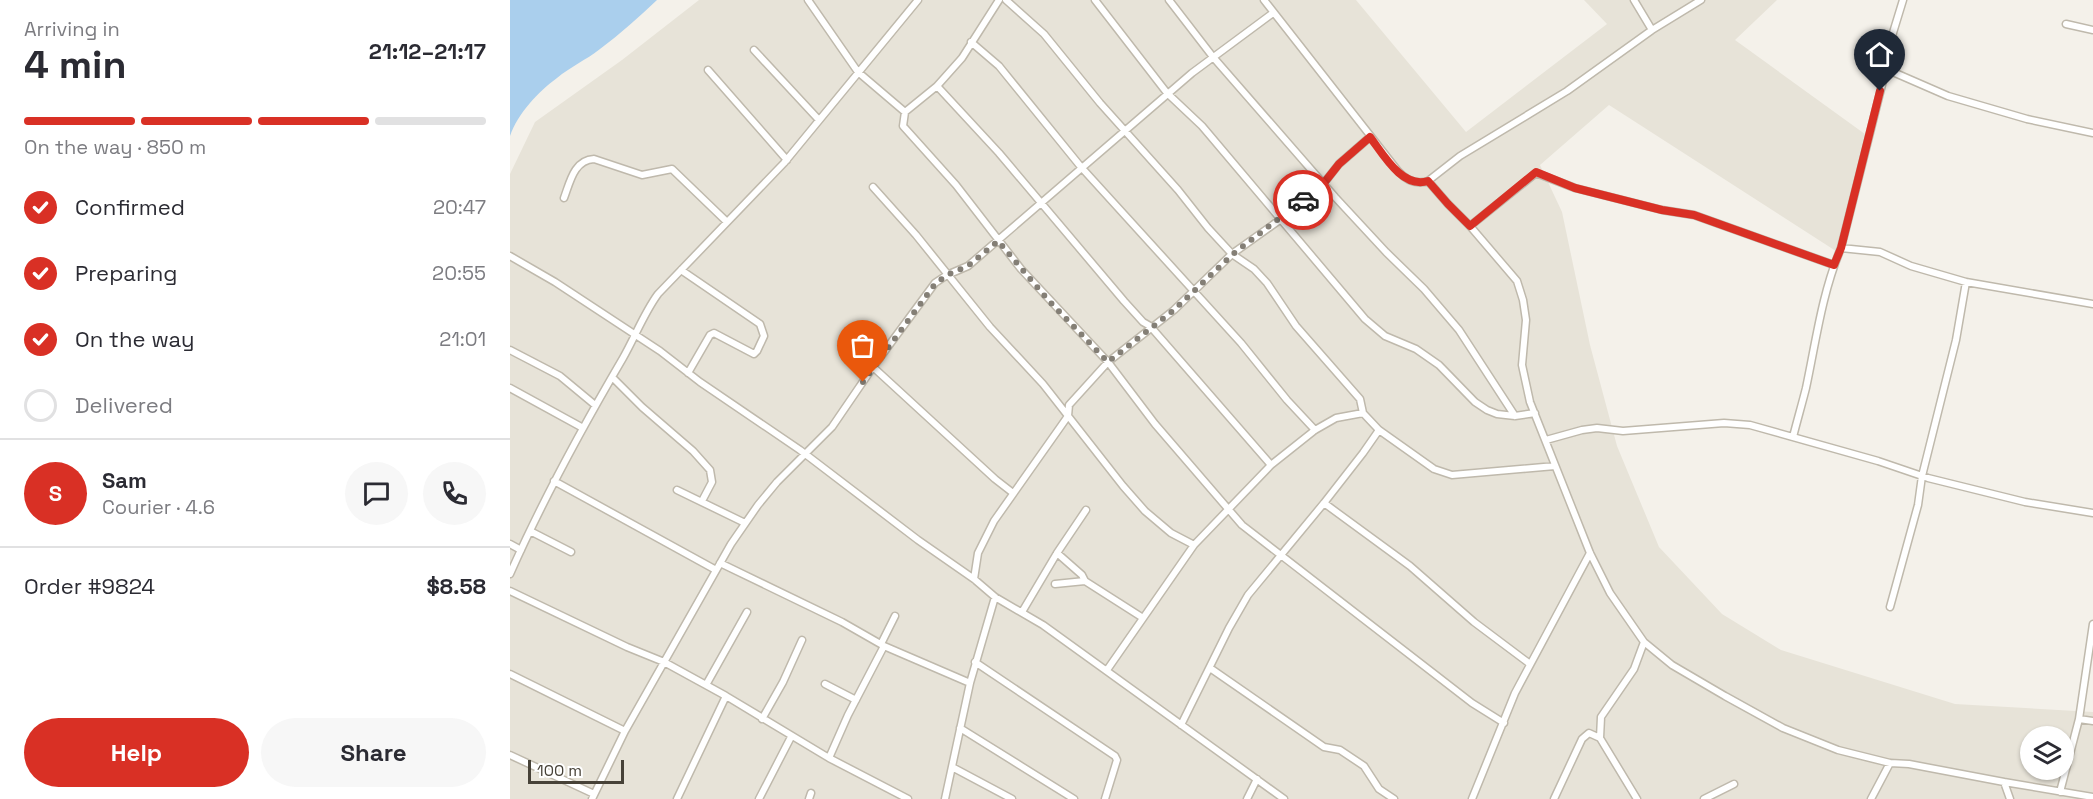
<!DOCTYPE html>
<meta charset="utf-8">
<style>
body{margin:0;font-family:"Space Grotesk",sans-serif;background:#f7f7f7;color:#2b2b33;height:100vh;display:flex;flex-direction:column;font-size:22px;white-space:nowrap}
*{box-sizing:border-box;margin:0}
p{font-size:20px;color:#7c7c81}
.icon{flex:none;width:33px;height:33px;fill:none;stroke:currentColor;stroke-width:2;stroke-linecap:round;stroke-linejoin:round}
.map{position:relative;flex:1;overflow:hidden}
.sheet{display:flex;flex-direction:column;background:#fff;width:510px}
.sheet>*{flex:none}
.tools{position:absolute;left:1510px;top:726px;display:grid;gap:12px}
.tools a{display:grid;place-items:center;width:54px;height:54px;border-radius:50%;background:#fff;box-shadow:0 2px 4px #0004;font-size:30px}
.scale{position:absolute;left:18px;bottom:15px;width:96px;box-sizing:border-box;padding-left:6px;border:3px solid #474238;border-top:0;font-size:16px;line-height:21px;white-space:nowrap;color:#474238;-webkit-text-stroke:4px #fff;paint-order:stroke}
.pin{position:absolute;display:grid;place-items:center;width:51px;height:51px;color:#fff;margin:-62px -26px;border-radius:50% 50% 50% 0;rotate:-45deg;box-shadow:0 0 6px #0007}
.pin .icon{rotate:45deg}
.courier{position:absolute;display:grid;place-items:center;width:60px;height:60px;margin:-30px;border:4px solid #d93025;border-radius:50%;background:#fff;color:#222;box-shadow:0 2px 8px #0007}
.head em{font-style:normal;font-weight:700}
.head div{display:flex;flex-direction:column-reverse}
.head{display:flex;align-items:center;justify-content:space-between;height:102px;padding:0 24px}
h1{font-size:39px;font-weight:700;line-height:45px}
.bar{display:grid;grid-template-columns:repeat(4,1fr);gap:9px 6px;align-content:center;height:72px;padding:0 24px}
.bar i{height:8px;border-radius:4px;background:#e1e1e2}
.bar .on{background:#d93025}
.bar p{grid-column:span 4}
.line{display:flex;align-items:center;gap:15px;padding:0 24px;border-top:2px solid #e1e1e2}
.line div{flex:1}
.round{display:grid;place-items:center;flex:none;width:63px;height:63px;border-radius:32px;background:#f7f7f7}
ol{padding:0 24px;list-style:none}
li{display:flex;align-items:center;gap:18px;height:66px}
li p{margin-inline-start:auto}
li .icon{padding:6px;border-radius:50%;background:#d93025;color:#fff;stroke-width:4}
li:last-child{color:#7c7c81}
li i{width:33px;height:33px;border:3px solid #e1e1e2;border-radius:50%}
.action{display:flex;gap:12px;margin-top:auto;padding:12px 24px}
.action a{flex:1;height:69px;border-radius:36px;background:#d93025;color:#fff;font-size:24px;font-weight:700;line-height:69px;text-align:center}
.action a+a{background:#f7f7f7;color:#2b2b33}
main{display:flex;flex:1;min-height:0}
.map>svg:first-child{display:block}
</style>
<main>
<section class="sheet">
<div class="head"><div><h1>4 min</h1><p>Arriving in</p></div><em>21:12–21:17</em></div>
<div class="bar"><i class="on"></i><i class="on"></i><i class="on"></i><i></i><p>On the way · 850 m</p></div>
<ol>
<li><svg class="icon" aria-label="check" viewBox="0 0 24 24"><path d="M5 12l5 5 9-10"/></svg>Confirmed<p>20:47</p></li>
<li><svg class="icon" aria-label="check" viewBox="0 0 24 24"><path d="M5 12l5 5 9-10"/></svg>Preparing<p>20:55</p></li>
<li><svg class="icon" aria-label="check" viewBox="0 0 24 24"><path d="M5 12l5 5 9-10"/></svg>On the way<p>21:01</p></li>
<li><i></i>Delivered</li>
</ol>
<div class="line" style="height:108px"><b class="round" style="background:#d93025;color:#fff">S</b><div><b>Sam</b><p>Courier · 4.6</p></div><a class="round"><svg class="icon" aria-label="chat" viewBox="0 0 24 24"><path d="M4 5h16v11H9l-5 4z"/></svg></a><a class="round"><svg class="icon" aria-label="phone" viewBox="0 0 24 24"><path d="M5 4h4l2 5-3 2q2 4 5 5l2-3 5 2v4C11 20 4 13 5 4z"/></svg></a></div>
<div class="line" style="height:78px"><div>Order #9824</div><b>$8.58</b></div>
<div class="action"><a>Help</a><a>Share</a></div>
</section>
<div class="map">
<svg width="1583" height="799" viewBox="0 0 1583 799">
<rect width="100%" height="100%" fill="#f4f1ea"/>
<path fill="#e7e3d8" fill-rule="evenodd" d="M 189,0 L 846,0 L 956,132 L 1097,24 L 1074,0 L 1267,0 L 1225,40 L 1359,137 L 1329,253 L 1099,105 L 1030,165 L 1052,212 L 1080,345 L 1107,446 L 1149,547 L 1212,614 L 1271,650 L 1445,704 L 1583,712 L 1583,799 L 0,799 L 0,174 L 25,122 L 112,60 ZM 1521,736 L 1554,736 L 1554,770 L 1521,770 Z"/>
<path fill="#aacfed" d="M 0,0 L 147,0 C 129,17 110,34 90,49 C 76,60 60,67 47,78 C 28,92 8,113 0,136 Z"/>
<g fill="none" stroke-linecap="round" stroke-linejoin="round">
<g stroke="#bfb9ac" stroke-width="9">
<path id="minor" d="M 298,0 L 348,72 L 395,112 L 427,86 L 452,58 L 489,0
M 496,0 L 534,34 L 590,103 L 668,190 L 698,228 L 722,254 L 744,269 L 757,283 L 786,326 L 850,399 L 853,413 L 869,430 L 924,469 L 942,475 L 1045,466
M 585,0 L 657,93 L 692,126 L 855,319 L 875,336 L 906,349 L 929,365 L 965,402 L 977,410 L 987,414 L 1005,416 L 1025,413
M 659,0 L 703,57 L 825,197 L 876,252 L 914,289 L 949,330 L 1005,416
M 754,0 L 888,171 C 896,180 906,185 918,181 L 950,156 L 1057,91 L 1142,30 L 1191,0
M 1124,0 L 1142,30
M 1556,24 L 1583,30
M 461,42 L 489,66 L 571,167 L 731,343 L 777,400 L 805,430
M 244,50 L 309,120
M 1376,69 L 1438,96 L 1517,119 L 1583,133
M 198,70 L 277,160
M 427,86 L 489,153 L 614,301 L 633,322 L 640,326 L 761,465
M 395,112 L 393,126 L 446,185 L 511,269 L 598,362 L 645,424 L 732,525 L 962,703 L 994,723
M 918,181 L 938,204 L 960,226 L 1007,281 L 1013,300 L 1016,320 L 1012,365 L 1020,402 L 1080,553 L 1100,593 L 1134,642 L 1162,665 L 1215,696 L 1273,728 L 1328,750 L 1380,763 L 1399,764 L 1494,782 L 1500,799
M 363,187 L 406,235 L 480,327 L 533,384 L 613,486 L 635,511 L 661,533 L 684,545
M 54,198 C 60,182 64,160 84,159 L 132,175 L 162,169 L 217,222
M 960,226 L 1026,173 L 1065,188 L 1152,210 L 1184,215 L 1324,265
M 1331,248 L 1370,252 L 1401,266 L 1456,282 L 1583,304
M 0,256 L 45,282 L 150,351 L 190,382 L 290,450 L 408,540 L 464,579 L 485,597 L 533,625 L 774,799
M 171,270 L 250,324 L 254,336 L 247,351 L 244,354 L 204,333 L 200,335 L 178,373
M 0,350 L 50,376 L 85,405
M 363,367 L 485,479 L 503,493
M 102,377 L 132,407 L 183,451 L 200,470 L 202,482 L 192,501
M 0,388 L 73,428
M 1283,437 C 1287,421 1292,404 1296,388 C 1306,341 1312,293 1331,248 L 1376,69 L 1382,36 L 1393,0
M 1036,440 L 1072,430 L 1087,428 L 1113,431 L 1214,423 L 1240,425 L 1368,461 L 1418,478 L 1515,502 L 1583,513
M 44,481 L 206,570
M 167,490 L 235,523
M 814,503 L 900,566 L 964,622 L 1020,664
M 20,531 L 61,552
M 0,544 L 11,550
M 547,553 L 572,575 L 575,581
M 210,563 L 332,622 L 374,646 L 460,683
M 0,574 C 33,499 72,428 113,358 C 125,337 134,313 148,294 L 274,163 L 408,0
M 464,579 L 468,553 L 484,521 L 551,426 L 558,416 L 559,405 L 598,362 L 664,310 L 722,254 L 771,219 L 814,183 L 829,164 L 860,137
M 545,584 L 575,581 L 633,618
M 0,591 L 117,647 L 154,662 L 216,696 L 319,758 L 398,799
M 1380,607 L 1408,505 L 1412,476 L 1446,340 L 1456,282
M 512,612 L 547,553 L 576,510
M 371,644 L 385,616
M 465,662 L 605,756 L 607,760 L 595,799
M 700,668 L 814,747 L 830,750 L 854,766 L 869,789 L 884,799
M 597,670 L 684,545 L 761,465 L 805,430 L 826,418 L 853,413
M 0,674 L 115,731
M 315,684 L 346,700
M 196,685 L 237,612
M 252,719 L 273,682 L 292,640
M 1569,719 L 1583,721
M 671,725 L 719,628 L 738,595 L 814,503 L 853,453 L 869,430
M 450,728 L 564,799
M 1090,738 L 1127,799
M 0,755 L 84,794
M 319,758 L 338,715 L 374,646
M 442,767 L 502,799
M 1494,782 L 1583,797
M 1550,792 L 1569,719 L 1583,624
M 82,799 L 115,731 L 221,544 L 248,505 L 267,482 L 322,427 L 363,367 L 425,283 L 437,275 L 458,266 L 682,73 L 763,13
M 167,799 L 216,696
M 249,799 L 281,737
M 299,799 L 301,793
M 435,799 L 460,683 L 485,597
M 737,799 L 747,779
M 962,799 L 1005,693 L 1080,553
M 1044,799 L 1072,739 L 1079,733 L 1090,738 L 1091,717 L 1124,669 L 1134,642
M 1194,799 L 1224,784
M 1361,799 L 1380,763"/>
</g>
<use href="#minor" stroke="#fff" stroke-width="6"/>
</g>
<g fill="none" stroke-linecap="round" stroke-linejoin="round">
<path stroke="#847f76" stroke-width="6" stroke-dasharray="0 10.8" d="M 353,382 L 425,284 L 437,275 L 458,266 L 488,241 L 539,301 L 598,362 L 664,310 L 723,254 L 793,200"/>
<path stroke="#d93025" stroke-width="8" d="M 793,200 L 814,183 L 829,164 L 860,137 C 873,154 892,189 918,181 L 938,204 L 960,226 L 1026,172 L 1065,188 L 1152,210 L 1184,215 L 1324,265 L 1331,248 L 1370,91"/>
</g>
</svg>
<div class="tools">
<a><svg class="icon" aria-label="layers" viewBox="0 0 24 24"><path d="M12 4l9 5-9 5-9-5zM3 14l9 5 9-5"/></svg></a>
</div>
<div class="scale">100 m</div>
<div class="pin" style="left:353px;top:382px;background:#ea580c"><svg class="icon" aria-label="bag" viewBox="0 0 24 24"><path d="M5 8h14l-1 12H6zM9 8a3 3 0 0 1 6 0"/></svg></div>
<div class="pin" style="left:1370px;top:91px;background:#1f2937"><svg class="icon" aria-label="home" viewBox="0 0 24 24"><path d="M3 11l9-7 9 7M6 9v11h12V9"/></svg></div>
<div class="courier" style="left:793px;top:200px"><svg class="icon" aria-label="car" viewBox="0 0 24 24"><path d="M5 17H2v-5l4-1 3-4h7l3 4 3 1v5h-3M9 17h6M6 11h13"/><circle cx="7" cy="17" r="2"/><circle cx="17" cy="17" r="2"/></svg></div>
</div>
</main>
